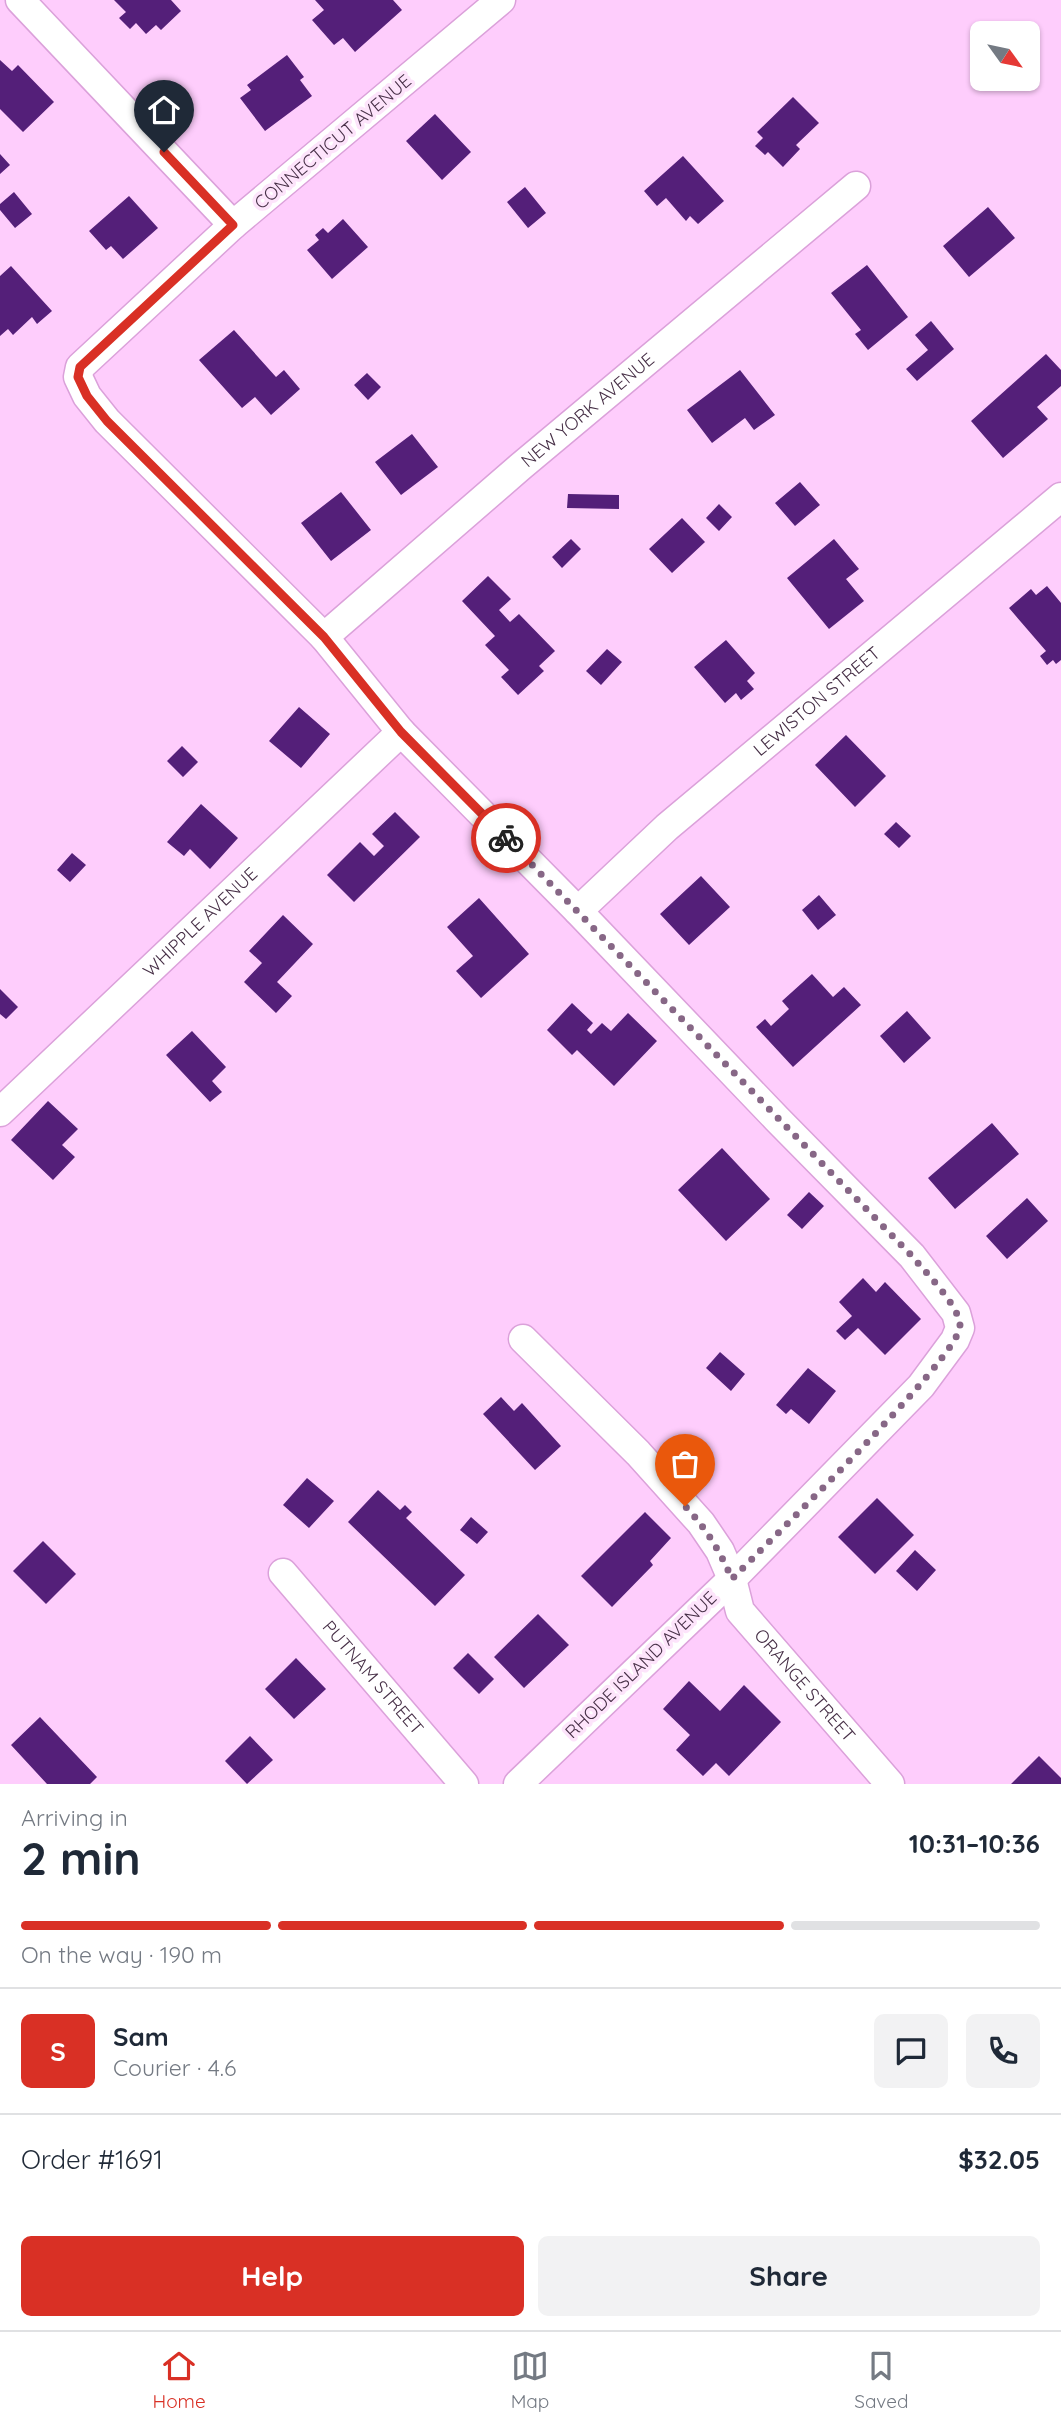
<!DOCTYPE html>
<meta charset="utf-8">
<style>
body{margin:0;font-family:Quicksand,sans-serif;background:#f2f2f3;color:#1f2937;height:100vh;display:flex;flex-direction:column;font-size:26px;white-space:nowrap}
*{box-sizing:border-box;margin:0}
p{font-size:23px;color:#747a83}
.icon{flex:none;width:38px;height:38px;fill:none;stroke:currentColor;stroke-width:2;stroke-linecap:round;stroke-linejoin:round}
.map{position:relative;height:1784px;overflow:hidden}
.panel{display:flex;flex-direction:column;background:#fff;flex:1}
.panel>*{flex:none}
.needle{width:46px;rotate:123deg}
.buttons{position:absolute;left:970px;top:21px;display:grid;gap:14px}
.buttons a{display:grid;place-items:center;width:70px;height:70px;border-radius:10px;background:#fff;box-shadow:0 2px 5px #0004;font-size:35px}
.pin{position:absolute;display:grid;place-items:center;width:60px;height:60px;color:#fff;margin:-72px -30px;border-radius:50% 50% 50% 0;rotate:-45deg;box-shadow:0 0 7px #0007}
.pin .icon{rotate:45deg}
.courier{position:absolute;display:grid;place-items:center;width:70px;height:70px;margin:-35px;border:5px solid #d93025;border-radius:50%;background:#fff;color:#222;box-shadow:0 2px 9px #0007}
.summary em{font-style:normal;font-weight:800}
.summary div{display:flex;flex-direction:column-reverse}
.summary{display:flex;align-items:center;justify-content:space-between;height:119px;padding:0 21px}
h1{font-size:46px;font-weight:800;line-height:52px}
.bar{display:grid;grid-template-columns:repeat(4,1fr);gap:10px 7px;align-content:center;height:84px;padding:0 21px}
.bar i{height:9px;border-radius:5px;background:#e0e1e3}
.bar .on{background:#d93025}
.bar p{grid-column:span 4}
.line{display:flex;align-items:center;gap:18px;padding:0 21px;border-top:2px solid #e0e1e3}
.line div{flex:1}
.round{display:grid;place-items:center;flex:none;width:74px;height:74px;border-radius:10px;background:#f2f2f3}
.primary-button{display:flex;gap:14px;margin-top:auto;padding:14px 21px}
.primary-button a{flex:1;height:80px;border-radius:10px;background:#d93025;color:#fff;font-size:28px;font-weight:800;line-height:80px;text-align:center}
.primary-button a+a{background:#f2f2f3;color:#1f2937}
.menu{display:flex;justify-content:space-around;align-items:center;height:98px;border-top:2px solid #e0e1e3;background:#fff;font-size:19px;color:#747a83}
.menu a{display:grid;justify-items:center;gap:4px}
.menu .on{color:#d93025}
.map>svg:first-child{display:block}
</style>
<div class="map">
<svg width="1061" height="1784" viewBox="0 0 1061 1784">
<rect width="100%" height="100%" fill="#fecdfc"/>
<path fill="#541f79" d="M 114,0 L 171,0 L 181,11 L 161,30 L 156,25 L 146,34 L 136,23 L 130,29 L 119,18 L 126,12 Z
M 315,0 L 393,0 L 402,10 L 355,52 L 343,38 L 334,45 L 312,20 L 324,10 Z
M 287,55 L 304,77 L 300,80 L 312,96 L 265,131 L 240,98 L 251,90 L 247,85 Z
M 0,60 L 12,71 L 18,65 L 54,102 L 23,132 L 0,109 Z
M 793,97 L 819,123 L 796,145 L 800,149 L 783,167 L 768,152 L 765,155 L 755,146 L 763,138 L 757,132 Z
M 435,114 L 471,152 L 442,180 L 406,141 Z
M 0,154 L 10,165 L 0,174 Z
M 683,156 L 724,201 L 698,224 L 690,216 L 686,221 L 666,198 L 657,206 L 644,191 Z
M 525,187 L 546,213 L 528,228 L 507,202 Z
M 14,192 L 32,214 L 15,228 L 0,210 L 0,204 Z
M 129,196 L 158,228 L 123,259 L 111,246 L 106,250 L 89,231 Z
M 988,207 L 1015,238 L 969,277 L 943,246 Z
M 343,219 L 368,247 L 332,279 L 307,250 L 319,240 L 315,235 L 323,228 L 328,233 Z
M 867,265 L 908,317 L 868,350 L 855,334 L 861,330 L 831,293 Z
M 11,266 L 52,311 L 37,324 L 32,317 L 13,335 L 8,329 L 0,336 L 0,276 Z
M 931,321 L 954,349 L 917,381 L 906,369 L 928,350 L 915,335 Z
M 234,330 L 276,377 L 284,370 L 300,389 L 271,415 L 255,397 L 242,408 L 199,360 Z
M 1046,354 L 1061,370 L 1061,386 L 1037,407 L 1048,419 L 1003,458 L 971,421 Z
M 740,370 L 775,415 L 754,430 L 745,418 L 712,443 L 687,410 Z
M 367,373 L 381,387 L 368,400 L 354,385 Z
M 412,434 L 438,467 L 401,495 L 375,462 Z
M 800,482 L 820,505 L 795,526 L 775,503 Z
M 341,492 L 371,530 L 331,561 L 301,523 Z
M 568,494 L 619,495 L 619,509 L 567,508 Z
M 719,504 L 732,517 L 719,531 L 706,518 Z
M 682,518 L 705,542 L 672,573 L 649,549 Z
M 571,539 L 581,549 L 562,568 L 552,557 Z
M 834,539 L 859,569 L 846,579 L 864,601 L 829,629 L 787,578 Z
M 488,576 L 511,599 L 499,610 L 510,622 L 519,614 L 555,651 L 539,666 L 544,671 L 518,695 L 501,677 L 509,670 L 485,645 L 495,636 L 462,601 Z
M 1047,586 L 1061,603 L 1061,660 L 1056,664 L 1053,660 L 1047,665 L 1040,656 L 1046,651 L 1009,608 L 1031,589 L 1036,595 Z
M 726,640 L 755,673 L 747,681 L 754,689 L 741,700 L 736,693 L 725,703 L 694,667 Z
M 607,649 L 622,662 L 601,685 L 586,671 Z
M 299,707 L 330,734 L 301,768 L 269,741 Z
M 846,735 L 886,776 L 855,807 L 815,765 Z
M 182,746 L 198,762 L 183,777 L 167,761 Z
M 201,804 L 238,838 L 210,869 L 190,849 L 184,856 L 167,842 Z
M 395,812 L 420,837 L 354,902 L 327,875 L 360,842 L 374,856 L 384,846 L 372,834 Z
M 896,822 L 911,836 L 899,848 L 884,834 Z
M 72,853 L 86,865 L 70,882 L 57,870 Z
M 701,876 L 730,907 L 689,945 L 660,914 Z
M 819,895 L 836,915 L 818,930 L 802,910 Z
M 479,898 L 529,954 L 481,998 L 456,971 L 473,956 L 447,927 Z
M 283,915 L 313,944 L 277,982 L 292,996 L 276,1013 L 244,982 L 262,963 L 249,951 Z
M 812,974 L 833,997 L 844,987 L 861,1005 L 793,1067 L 756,1027 L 765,1019 L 771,1026 L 789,1009 L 782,1001 Z
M 0,989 L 18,1007 L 6,1019 L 0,1014 Z
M 572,1003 L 593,1023 L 587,1030 L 591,1034 L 602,1023 L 611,1031 L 628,1013 L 657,1041 L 614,1086 L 577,1050 L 572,1055 L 547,1030 Z
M 907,1011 L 931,1038 L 904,1063 L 880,1036 Z
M 192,1031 L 226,1067 L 212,1081 L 222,1092 L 210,1102 L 166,1055 Z
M 48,1101 L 78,1129 L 62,1145 L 75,1157 L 53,1180 L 11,1140 Z
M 992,1123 L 1019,1154 L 955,1209 L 928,1178 Z
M 722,1148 L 770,1199 L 726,1241 L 678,1190 Z
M 809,1192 L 824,1206 L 802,1229 L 787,1215 Z
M 1027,1198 L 1048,1221 L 1007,1259 L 986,1236 Z
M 863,1278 L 876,1292 L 885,1282 L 921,1319 L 885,1355 L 858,1328 L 845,1340 L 836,1331 L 852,1316 L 839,1302 Z
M 720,1352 L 745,1374 L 731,1391 L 706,1368 Z
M 808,1368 L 836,1391 L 809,1424 L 791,1409 L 786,1414 L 776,1405 Z
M 501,1397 L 514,1411 L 522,1403 L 561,1446 L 535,1470 L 483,1414 Z
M 307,1478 L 334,1501 L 309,1528 L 283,1505 Z
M 378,1490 L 400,1510 L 405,1505 L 412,1512 L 406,1518 L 465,1575 L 435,1606 L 348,1522 Z
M 877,1498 L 914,1535 L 875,1574 L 838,1537 Z
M 645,1512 L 671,1538 L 650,1561 L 653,1565 L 612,1607 L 581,1576 Z
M 471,1517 L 488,1532 L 477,1544 L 460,1530 Z
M 43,1541 L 76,1574 L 46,1604 L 13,1571 Z
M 915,1550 L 936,1570 L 917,1591 L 896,1571 Z
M 538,1614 L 569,1645 L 524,1688 L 494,1657 Z
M 468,1653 L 494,1679 L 479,1694 L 453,1668 Z
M 296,1658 L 326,1689 L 294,1719 L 265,1689 Z
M 689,1681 L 720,1711 L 744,1685 L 781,1722 L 729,1776 L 716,1763 L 703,1776 L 676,1750 L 690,1735 L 663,1709 Z
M 40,1717 L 97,1777 L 90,1784 L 47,1784 L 11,1745 Z
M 250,1736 L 273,1760 L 247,1784 L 225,1761 Z
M 1039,1756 L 1061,1778 L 1061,1784 L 1011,1784 Z"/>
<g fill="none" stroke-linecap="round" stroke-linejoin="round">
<g stroke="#dba1da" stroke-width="31">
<g id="minor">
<path d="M 20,0 L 233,225"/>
<path d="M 501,0 L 233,225 L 80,367 L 78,377 L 87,396 L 107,421 L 324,637 L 401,732 L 578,911 L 777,1119 L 912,1256 L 956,1313 L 960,1328 L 955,1340 L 921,1386 L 732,1579 L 518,1784"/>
<path id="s1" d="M 324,637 L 520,467 L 856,186"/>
<path id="s2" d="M 578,911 L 667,827 L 1061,497"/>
<path id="s3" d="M 0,1112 L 401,732"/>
<path id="s4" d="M 523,1339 L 638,1453 L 701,1523 L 720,1551 L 732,1579 L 740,1611 L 890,1784"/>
<path id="s5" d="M 283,1573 L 464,1784"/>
</g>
</g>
<use href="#minor" stroke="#fff" stroke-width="28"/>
</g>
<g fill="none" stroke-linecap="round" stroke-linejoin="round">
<path stroke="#876786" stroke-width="7" stroke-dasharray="0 12.6" d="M 506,838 L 912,1256 C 925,1272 960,1306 960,1326 C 960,1357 765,1545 732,1579 C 720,1551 706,1528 685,1506"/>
<path stroke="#d93025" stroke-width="9" d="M 164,152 L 233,225 L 80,367 L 78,377 L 87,396 L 107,421 L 324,637 L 401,732 L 506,838"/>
</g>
<g text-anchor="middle" stroke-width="7" stroke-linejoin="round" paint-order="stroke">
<g font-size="18" fill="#473047" stroke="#fde4fb">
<text transform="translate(333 142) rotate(-40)" y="6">CONNECTICUT AVENUE</text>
<text dy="6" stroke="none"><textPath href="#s1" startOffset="348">NEW YORK AVENUE</textPath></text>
<text dy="6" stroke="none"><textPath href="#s2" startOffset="318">LEWISTON STREET</textPath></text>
<text dy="6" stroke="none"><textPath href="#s3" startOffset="276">WHIPPLE AVENUE</textPath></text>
<text transform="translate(641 1665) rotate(-44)" y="6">RHODE ISLAND AVENUE</text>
<text dy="6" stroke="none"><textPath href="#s5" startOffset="138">PUTNAM STREET</textPath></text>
<text dy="6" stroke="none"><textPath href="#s4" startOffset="452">ORANGE STREET</textPath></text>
</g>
</g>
</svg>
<div class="buttons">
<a><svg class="needle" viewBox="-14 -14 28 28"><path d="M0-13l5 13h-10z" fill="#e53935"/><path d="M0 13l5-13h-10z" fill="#747a83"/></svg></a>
</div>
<div class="pin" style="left:685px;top:1506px;background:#ea580c"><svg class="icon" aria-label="bag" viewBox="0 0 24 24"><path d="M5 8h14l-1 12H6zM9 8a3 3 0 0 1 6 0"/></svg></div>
<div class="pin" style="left:164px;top:152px;background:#1f2937"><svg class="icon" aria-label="home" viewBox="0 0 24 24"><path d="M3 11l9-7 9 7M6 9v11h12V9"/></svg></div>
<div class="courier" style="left:506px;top:838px"><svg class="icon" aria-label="bike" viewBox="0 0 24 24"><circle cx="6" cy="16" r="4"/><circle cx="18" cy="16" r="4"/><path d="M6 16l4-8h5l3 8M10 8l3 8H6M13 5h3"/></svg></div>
</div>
<section class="panel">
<div class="summary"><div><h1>2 min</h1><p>Arriving in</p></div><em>10:31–10:36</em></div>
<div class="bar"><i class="on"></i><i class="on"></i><i class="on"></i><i></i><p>On the way · 190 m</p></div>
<div class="line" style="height:126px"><b class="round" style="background:#d93025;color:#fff">S</b><div><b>Sam</b><p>Courier · 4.6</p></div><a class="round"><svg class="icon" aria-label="chat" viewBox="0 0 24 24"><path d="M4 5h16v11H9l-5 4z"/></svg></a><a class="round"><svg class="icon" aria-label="phone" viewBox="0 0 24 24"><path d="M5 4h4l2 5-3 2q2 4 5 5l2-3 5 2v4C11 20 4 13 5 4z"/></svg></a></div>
<div class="line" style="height:91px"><div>Order #1691</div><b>$32.05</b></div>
<div class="primary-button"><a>Help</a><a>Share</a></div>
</section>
<nav class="menu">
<a class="on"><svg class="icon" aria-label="home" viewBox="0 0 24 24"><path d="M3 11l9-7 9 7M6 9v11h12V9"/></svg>Home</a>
<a><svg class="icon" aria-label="map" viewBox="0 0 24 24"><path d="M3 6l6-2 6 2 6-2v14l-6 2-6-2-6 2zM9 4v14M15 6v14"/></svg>Map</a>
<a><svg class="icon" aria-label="saved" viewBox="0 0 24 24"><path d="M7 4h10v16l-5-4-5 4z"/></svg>Saved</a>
</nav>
